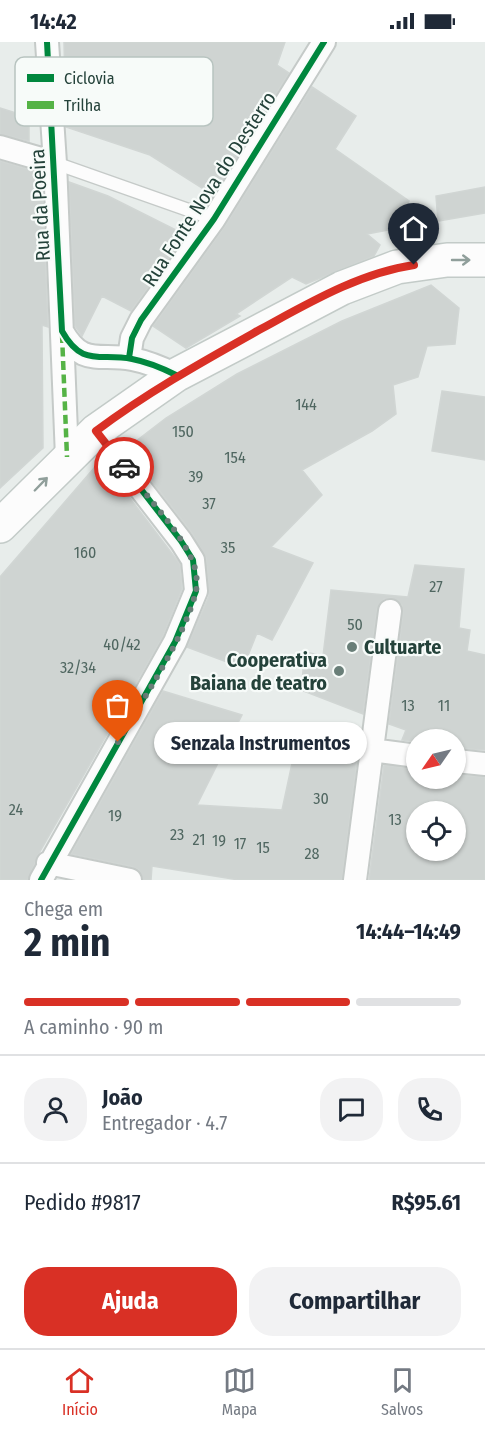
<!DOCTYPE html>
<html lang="pt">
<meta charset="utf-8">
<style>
body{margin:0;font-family:"Fira Sans Condensed",sans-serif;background:#f2f2f3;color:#1f2937;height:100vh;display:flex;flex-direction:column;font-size:22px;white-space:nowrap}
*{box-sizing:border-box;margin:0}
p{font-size:20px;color:#747a83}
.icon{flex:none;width:33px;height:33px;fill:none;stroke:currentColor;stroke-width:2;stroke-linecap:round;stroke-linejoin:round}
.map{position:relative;height:838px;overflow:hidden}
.side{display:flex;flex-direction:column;background:#fff;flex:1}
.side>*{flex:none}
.needle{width:39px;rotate:236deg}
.fabs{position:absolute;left:406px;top:687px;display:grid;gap:12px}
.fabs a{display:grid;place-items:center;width:60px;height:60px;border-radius:50%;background:#fff;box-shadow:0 2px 4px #0004;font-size:30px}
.pin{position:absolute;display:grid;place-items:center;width:51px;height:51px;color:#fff;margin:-62px -26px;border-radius:50% 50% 50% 0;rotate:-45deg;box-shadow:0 0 6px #0007}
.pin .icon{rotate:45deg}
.courier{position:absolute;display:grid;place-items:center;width:60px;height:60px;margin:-30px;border:4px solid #d93025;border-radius:50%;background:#fff;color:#222;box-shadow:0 2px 8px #0007}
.bubble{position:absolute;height:42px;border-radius:21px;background:#fff;box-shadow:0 2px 4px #0004;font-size:20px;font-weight:700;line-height:42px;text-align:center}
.summary em{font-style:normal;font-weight:700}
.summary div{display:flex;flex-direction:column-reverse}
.summary{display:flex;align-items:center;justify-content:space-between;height:102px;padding:0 24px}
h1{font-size:39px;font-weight:700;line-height:45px}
.bar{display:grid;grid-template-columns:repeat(4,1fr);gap:9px 6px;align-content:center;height:72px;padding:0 24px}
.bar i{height:8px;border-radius:4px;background:#e0e1e3}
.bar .selected{background:#d93025}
.bar p{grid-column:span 4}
.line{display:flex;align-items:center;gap:15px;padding:0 24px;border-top:2px solid #e0e1e3}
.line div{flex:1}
.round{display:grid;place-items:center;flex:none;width:63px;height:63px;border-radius:24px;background:#f2f2f3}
.action{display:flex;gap:12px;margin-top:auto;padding:12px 24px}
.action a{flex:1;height:69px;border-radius:24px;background:#d93025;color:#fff;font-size:24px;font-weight:700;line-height:69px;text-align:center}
.action a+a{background:#f2f2f3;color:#1f2937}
.status{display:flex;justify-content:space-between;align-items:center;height:42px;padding:0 30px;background:#fff;direction:ltr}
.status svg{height:16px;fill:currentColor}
.tab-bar{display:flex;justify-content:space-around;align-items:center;height:84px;border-top:2px solid #e0e1e3;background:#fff;font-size:16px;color:#747a83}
.tab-bar a{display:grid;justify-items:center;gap:3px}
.tab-bar .selected{color:#d93025}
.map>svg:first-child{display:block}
</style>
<div class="status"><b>14:42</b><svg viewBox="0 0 49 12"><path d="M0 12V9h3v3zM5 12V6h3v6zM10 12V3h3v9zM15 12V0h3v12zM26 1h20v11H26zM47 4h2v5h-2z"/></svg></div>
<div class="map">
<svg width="485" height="838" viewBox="0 0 485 838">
<rect width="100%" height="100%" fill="#e8edeb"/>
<path fill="#cfd4d2" stroke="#d1d6d4" stroke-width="1.5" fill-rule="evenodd" d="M 64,0 L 285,0 L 277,23 L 289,31 L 213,153 L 150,113 L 66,85 Z
M 312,45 L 356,74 L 335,107 L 409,159 L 388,188 L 367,192 L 380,203 L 374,214 L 306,242 L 292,235 L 236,272 L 240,274 L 186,306 L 153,284 L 225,184 Z
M 0,66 L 29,75 L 29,99 L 0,92 Z
M 0,119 L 42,131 L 48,285 L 42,283 L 43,406 L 0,446 Z
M 69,140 L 108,154 L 186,193 L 131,269 L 102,254 L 82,294 L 75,284 Z
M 485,145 L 485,171 L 438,179 L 436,154 Z
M 431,243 L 459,266 L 455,302 L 427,304 L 418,335 L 393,343 L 396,372 L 372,389 L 302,428 L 322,453 L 271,505 L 313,521 L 272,598 L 257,591 L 243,626 L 187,605 L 209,554 L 206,516 L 192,491 L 132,413 L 135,400 L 166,376 L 237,332 L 342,279 Z
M 442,349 L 485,355 L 485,418 L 432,409 Z
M 101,418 L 180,522 L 182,547 L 163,594 L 38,813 L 28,838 L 0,838 L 0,535 Z
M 415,523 L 464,527 L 459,586 L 470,588 L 467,609 L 485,613 L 485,708 L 456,706 L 456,698 L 417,698 L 417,700 L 402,698 L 406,688 L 389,682 L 403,571 L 402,563 L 392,556 L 384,557 L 377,567 L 363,672 L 301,648 L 305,610 L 323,614 L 331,548 L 408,555 Z
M 163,649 L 242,673 L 197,763 L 282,768 L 294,712 L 295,690 L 358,710 L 342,838 L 239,838 L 152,824 L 151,838 L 143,838 L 139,828 L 133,825 L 71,812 Z
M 384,723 L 417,727 L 417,736 L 456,736 L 456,733 L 485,735 L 485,838 L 369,838 ZM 417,770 L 456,770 L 456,808 L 417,808 Z"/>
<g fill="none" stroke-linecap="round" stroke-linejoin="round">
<g stroke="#c5cac8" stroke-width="15">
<path id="lane" d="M 55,121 L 214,177"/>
</g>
<g stroke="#c5cac8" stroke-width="26">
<path id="street" d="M 47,0 L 55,121 L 67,415
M 0,105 L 55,121
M 62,289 C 82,325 99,311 132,317 C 148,320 162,326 176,333
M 129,316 L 132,296 L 141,278 L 214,177 L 324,0
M 371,708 L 417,714
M 456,719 L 485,722
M 48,821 L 130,838
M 41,838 L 175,600 L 196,549 L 193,518 L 181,499 L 96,389
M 355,838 L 390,569"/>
</g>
<g stroke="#c3cbc8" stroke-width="36">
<path id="secondary" d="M 0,484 L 96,389 L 176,333 L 342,246 L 397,225 L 447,218 L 485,218"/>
</g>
<use href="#lane" stroke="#fcfcfc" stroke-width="12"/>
<use href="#street" stroke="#fcfcfc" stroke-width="22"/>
<use href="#secondary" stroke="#fcfcfc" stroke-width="33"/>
<path stroke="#55b346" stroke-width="4.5" stroke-dasharray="9 4.5" stroke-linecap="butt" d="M 62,292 L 67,415"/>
<g stroke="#f7fbf9" stroke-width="10">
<path id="cycleway" d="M 47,0 L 62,289 C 82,325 99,311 132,317 C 148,320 162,326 176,333
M 129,316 L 132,296 L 141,278 L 214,177 L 324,0
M 41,838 L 175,600 L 196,549 L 193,518 L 181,499 L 96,389"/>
</g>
<use href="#cycleway" stroke="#00873e" stroke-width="6"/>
</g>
<defs><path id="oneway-shaft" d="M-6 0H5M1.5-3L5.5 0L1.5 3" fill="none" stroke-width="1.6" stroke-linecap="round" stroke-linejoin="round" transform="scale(1.5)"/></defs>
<g stroke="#909f9b">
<use href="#oneway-shaft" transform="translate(461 218)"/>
<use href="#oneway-shaft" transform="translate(41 442) rotate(-46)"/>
</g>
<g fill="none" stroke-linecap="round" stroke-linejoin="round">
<path stroke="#697e78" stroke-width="6" stroke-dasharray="0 10.8" d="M 118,700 C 142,658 185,596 196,549 C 198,540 196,526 192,518 C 178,486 145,453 124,425"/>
<path stroke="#d93025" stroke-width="8" d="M 124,425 L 96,389 C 148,350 202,320 259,288 C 307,262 359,231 414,223"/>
</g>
<g fill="#697e78" stroke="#f7fbf9" stroke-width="2">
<circle cx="352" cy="605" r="6"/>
<circle cx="339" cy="629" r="6"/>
</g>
<g text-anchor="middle" stroke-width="4.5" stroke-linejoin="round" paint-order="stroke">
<g font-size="16" fill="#506761">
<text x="306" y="368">144</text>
<text x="183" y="395">150</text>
<text x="235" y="421">154</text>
<text x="196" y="440">39</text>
<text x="209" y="467">37</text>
<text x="228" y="511">35</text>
<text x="85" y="516">160</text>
<text x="436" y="550">27</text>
<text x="355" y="588">50</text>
<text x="122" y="608">40/42</text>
<text x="78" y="631">32/34</text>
<text x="408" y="669">13</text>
<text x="444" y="669">11</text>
<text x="321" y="762">30</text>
<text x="16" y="773">24</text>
<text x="115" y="779">19</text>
<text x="395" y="783">13</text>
<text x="177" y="798">23</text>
<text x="199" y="803">21</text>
<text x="219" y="804">19</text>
<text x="240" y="807">17</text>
<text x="263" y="811">15</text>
<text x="312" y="817">28</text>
</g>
<g font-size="20" fill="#24423a" stroke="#f7fbf9">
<text transform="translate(209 147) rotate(-57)" y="7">Rua Fonte Nova do Desterro</text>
<text transform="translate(40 163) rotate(-93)" y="7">Rua da Poeira</text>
</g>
<g font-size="20" font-weight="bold" fill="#24423a" stroke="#f7fbf9" text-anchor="start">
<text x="364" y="612">Cultuarte</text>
<text x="327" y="625" text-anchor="end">Cooperativa<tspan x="327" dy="23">Baiana de teatro</tspan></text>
</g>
</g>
<rect x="15" y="15" width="198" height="69" rx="9" fill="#f7fbf9" stroke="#b8c4c0" stroke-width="1.5"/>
<rect x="27" y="32" width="27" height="8" fill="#00873e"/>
<rect x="27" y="59" width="27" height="8" fill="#55b346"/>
<g font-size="16" fill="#24423a">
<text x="64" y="42">Ciclovia</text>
<text x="64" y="69">Trilha</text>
</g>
</svg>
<div class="fabs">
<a><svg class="needle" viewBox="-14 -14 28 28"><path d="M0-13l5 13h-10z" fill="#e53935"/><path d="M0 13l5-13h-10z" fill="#747a83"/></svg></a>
<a><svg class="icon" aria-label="locate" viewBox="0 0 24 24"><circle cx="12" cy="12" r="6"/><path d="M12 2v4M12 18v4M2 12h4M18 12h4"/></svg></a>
</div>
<div class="pin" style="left:118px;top:700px;background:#ea580c"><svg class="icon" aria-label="bag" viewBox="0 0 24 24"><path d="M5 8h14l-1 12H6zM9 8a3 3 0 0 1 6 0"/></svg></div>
<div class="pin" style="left:414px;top:223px;background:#1f2937"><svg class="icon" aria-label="home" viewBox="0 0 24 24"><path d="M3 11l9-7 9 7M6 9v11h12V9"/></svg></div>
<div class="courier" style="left:124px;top:425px"><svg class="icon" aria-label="car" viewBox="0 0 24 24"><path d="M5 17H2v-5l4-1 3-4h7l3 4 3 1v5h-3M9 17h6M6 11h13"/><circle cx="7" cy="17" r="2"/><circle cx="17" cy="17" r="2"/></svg></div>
<div class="bubble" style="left:154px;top:680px;width:213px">Senzala Instrumentos</div>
</div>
<section class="side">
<div class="summary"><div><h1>2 min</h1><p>Chega em</p></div><em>14:44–14:49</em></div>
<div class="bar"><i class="selected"></i><i class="selected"></i><i class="selected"></i><i></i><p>A caminho · 90 m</p></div>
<div class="line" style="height:108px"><a class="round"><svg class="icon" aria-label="person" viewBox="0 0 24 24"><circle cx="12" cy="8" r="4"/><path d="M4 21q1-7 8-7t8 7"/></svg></a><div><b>João</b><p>Entregador · 4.7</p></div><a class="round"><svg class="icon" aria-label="chat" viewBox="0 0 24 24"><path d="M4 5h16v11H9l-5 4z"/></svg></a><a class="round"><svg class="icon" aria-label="phone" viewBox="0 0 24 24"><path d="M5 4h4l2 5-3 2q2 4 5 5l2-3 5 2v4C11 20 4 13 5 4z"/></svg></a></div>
<div class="line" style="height:78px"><div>Pedido #9817</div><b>R$95.61</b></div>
<div class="action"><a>Ajuda</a><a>Compartilhar</a></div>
</section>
<nav class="tab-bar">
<a class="selected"><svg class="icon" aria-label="home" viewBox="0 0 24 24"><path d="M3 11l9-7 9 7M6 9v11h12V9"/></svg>Início</a>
<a><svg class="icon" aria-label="map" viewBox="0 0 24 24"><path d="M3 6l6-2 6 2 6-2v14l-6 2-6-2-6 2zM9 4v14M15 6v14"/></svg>Mapa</a>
<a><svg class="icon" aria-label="saved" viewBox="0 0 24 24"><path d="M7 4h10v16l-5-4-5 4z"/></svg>Salvos</a>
</nav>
